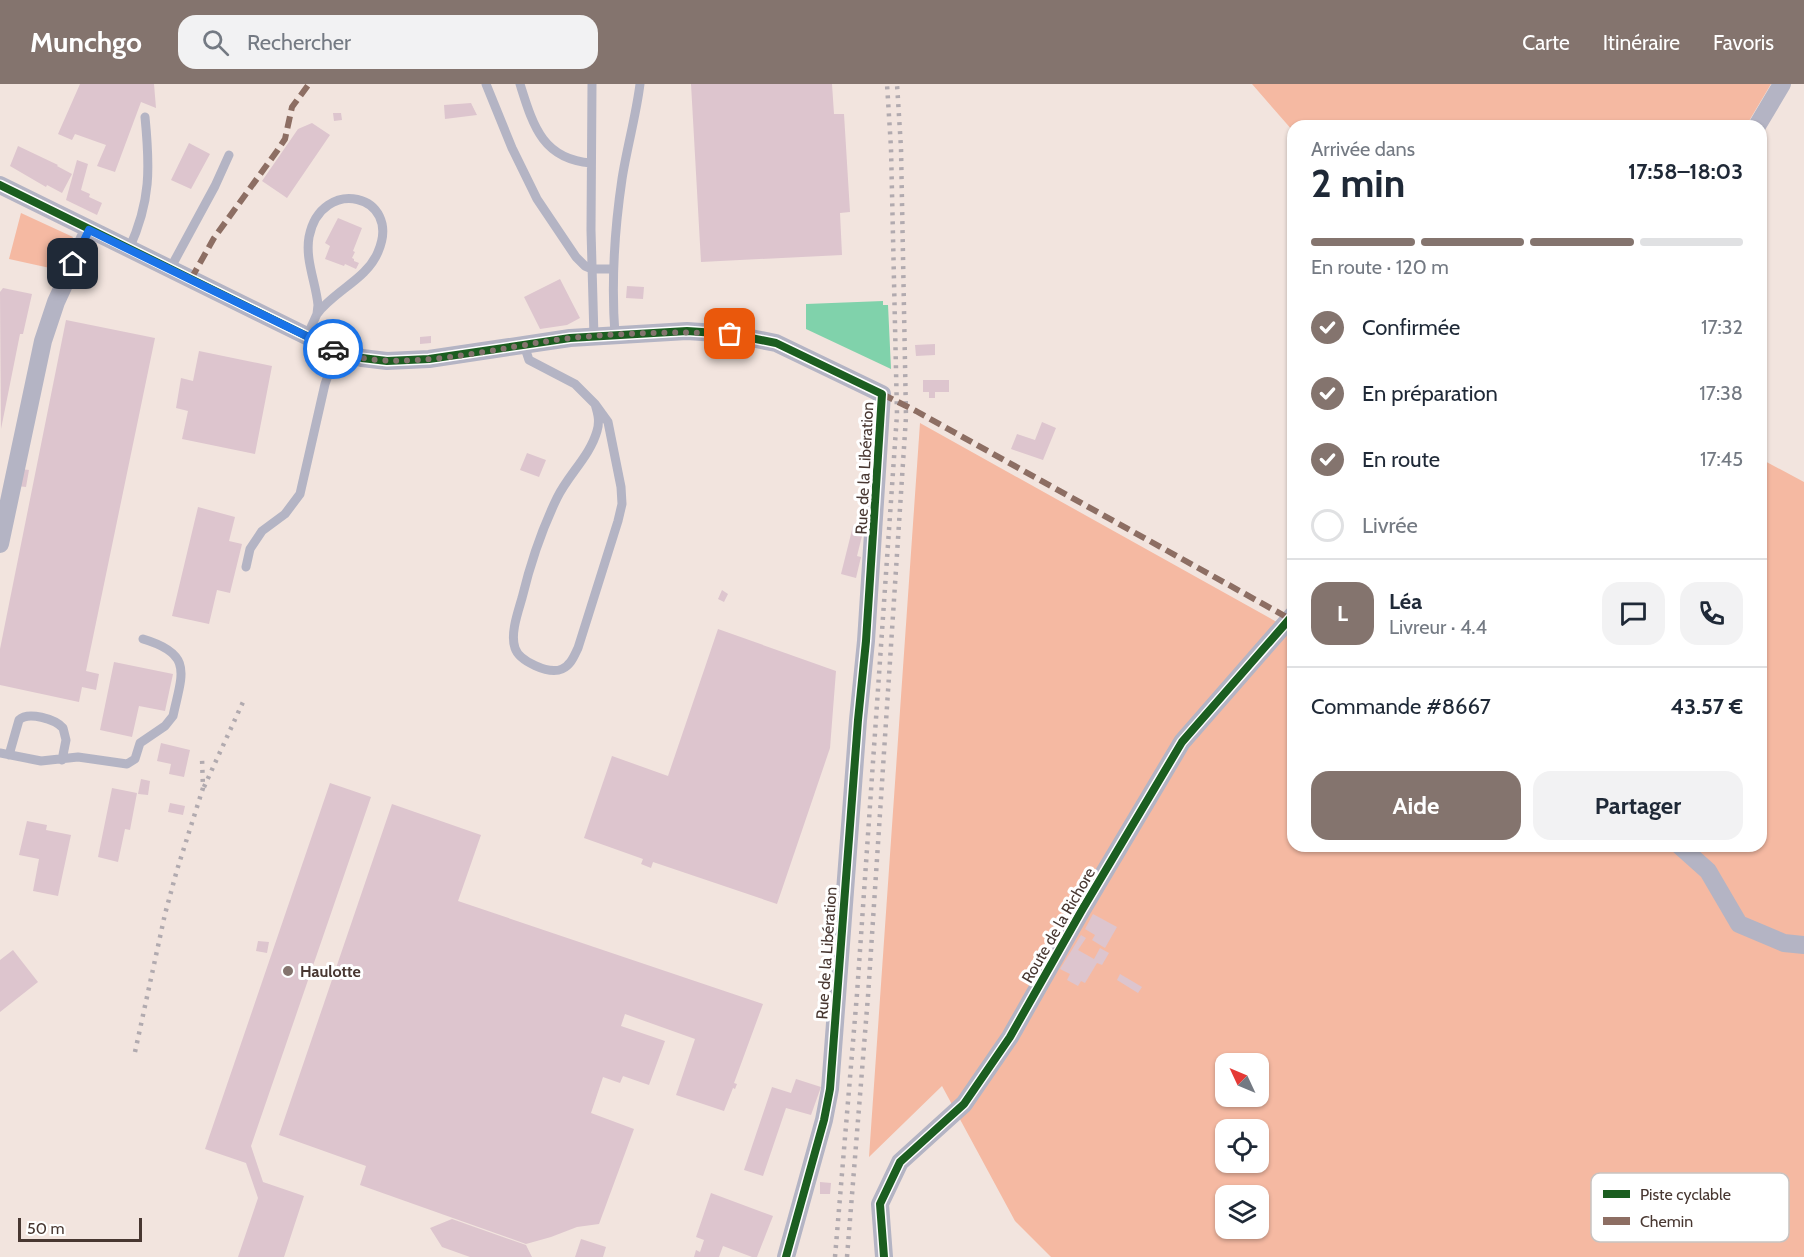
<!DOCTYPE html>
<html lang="fr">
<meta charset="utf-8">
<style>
body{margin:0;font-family:Cabin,sans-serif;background:#f2f2f3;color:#1f2937;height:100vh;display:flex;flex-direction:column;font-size:22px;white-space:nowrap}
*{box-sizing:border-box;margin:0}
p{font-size:20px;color:#747a83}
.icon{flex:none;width:33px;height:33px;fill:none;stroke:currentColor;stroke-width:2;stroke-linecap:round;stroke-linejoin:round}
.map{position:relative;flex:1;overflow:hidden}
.panel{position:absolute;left:1287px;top:36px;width:480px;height:732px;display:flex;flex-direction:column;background:#fff;border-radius:18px;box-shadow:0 2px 4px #0004}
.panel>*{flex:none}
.needle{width:39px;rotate:314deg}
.tools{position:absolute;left:1215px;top:969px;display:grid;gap:12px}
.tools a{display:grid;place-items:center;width:54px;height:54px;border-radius:12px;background:#fff;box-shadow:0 2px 4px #0004;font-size:30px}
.scale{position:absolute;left:18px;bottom:15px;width:124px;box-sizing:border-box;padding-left:6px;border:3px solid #483731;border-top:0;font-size:16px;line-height:21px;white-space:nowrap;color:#483731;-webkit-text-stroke:4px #fff;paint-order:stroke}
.pin{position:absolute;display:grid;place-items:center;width:51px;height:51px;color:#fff;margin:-26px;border-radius:12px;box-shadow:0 3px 9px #0006}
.courier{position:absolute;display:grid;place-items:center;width:60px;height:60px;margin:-30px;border:4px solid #1a73e8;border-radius:50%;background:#fff;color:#222;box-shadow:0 2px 8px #0007}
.summary em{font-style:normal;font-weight:700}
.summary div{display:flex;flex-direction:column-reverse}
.summary{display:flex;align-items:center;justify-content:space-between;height:102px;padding:0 24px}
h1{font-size:39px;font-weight:700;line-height:45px}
.bar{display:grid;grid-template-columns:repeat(4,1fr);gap:9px 6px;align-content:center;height:72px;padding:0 24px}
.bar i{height:8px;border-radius:4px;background:#e0e1e3}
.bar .selected{background:#84746e}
.bar p{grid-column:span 4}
.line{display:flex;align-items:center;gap:15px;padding:0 24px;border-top:2px solid #e0e1e3}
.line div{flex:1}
.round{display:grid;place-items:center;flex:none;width:63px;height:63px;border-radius:18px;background:#f2f2f3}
ol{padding:0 24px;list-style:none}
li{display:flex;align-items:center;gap:18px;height:66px}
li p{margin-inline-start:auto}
li .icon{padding:6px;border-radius:50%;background:#84746e;color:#fff;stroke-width:4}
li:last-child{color:#747a83}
li i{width:33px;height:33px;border:3px solid #e0e1e3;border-radius:50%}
.primary-button{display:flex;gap:12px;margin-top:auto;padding:12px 24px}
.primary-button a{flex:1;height:69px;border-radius:18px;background:#84746e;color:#fff;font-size:24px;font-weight:700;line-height:69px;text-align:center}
.primary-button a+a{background:#f2f2f3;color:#1f2937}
header{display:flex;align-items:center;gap:36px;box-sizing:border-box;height:84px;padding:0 30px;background:#84746e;color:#fff}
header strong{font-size:28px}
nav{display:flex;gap:33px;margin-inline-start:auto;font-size:21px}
.search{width:420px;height:54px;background:#f2f2f3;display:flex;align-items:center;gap:15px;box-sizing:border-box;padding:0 21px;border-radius:18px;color:#747a83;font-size:22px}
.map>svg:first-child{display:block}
</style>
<header>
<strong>Munchgo</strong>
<div class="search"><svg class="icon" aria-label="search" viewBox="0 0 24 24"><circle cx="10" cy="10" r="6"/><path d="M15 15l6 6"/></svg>Rechercher</div>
<nav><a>Carte</a><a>Itinéraire</a><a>Favoris</a></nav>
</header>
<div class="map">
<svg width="1804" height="1173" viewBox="0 0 1804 1173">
<rect width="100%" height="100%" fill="#f2e4de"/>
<path fill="#f5b9a2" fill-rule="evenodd" d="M 1252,0 L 1771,0 L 1746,42 L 1293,42 L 1293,47 Z
M 21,129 L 73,153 L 59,186 L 9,175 Z
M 920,339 L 1293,547 L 1293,762 L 1761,762 L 1761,375 L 1804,398 L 1804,1173 L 1051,1173 L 1015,1137 L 942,1002 L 869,1073 ZM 1226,980 L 1258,980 L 1258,1012 L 1226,1012 ZM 1226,1046 L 1258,1046 L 1258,1078 L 1226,1078 ZM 1226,1112 L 1258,1112 L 1258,1144 L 1226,1144 Z"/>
<path fill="#80d2ab" d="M 883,217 L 883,221 L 888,221 L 891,285 L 806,245 L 806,220 Z"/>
<path fill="#ddc5ce" d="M 80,0 L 154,0 L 156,24 L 141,18 L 115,88 L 97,82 L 106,61 L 75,50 L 72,56 L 58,50 Z
M 691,0 L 832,0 L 834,30 L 844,30 L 850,128 L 840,129 L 842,171 L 701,178 Z
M 471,19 L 477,31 L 445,35 L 444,21 Z
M 333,29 L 341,29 L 342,36 L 334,37 Z
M 312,39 L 330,51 L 287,114 L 262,97 L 298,45 Z
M 189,59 L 210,70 L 191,105 L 171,96 Z
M 18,62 L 58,81 L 57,82 L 72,90 L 62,109 L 47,101 L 46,103 L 10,82 Z
M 77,76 L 88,80 L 81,106 L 90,110 L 89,113 L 102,119 L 97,131 L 66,116 Z
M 338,134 L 362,144 L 353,167 L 355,168 L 352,174 L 354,175 L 354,177 L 359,179 L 356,185 L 345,180 L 344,182 L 325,175 L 330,162 L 325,159 Z
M 560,195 L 580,234 L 567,241 L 540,245 L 524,213 Z
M 627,202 L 644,203 L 643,215 L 626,214 Z
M 3,204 L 32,210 L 23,250 L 20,250 L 1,345 L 0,208 Z
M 66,236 L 155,254 L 86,587 L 99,590 L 96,606 L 82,603 L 79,618 L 0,601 L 0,565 Z
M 431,252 L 431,259 L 420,260 L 420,253 Z
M 935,260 L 935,271 L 916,272 L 915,261 Z
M 199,267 L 272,282 L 255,370 L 182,355 L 188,327 L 176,324 L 181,294 L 193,297 Z
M 923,296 L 949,296 L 949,308 L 935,308 L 935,314 L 929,314 L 929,308 L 923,308 Z
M 1042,338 L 1056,344 L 1043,376 L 1011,365 L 1017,350 L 1035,356 Z
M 527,369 L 546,376 L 539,393 L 520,386 Z
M 21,385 L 29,386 L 26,403 L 17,402 Z
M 198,423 L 235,433 L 229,457 L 242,460 L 230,509 L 217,506 L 209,540 L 172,532 Z
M 853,442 L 864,444 L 857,472 L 861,473 L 856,494 L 841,490 Z
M 722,506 L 728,510 L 724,518 L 718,515 Z
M 718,545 L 836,587 L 830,664 L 777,820 L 653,778 L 651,784 L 641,780 L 643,775 L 584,754 L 612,672 L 668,692 Z
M 114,578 L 173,590 L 165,627 L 139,622 L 132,653 L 100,646 Z
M 161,659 L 190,666 L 184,693 L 169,690 L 171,680 L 157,677 Z
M 141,695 L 150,697 L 148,711 L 138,710 Z
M 330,699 L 371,713 L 251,1062 L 263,1098 L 304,1112 L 284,1173 L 238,1173 L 258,1114 L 246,1079 L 205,1065 Z
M 112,704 L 137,709 L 130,746 L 125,745 L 118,778 L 98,773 Z
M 170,719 L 185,722 L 183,731 L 168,728 Z
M 392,720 L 481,751 L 458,817 L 763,920 L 734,999 L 737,1000 L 735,1005 L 733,1004 L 724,1027 L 676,1011 L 695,955 L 625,930 L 621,942 L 665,957 L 649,1001 L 623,992 L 620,999 L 603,993 L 591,1029 L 634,1045 L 599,1140 L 577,1143 L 551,1153 L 526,1160 L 360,1101 L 366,1082 L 279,1051 Z
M 27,737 L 47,741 L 46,746 L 71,751 L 58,812 L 33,807 L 39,775 L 19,771 Z
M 1093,830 L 1117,843 L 1105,864 L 1092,856 L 1095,851 L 1085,845 Z
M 1081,851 L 1086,854 L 1078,866 L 1094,875 L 1100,864 L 1109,869 L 1102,881 L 1097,879 L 1085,899 L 1081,897 L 1078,902 L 1067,896 L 1070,890 L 1060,885 Z
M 258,857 L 269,858 L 267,869 L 256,867 Z
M 13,866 L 38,898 L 0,928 L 0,876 Z
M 1120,890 L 1132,897 L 1142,903 L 1138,909 L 1117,896 Z
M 796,995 L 821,1003 L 811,1031 L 786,1024 L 763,1092 L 744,1086 L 772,1003 L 791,1009 Z
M 820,1098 L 831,1099 L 830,1110 L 820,1110 Z
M 711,1109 L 773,1132 L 757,1173 L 752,1173 L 723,1162 L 719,1173 L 694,1173 L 696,1166 L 700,1168 L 704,1156 L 696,1153 Z
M 452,1135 L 526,1161 L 532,1173 L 470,1173 L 442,1163 L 430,1144 Z
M 581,1155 L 606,1163 L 603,1173 L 575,1173 Z"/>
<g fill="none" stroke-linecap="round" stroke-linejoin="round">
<path stroke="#b4b4c4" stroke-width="9" d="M 486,0 L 512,64 L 537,115 L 576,173 L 585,182 L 592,185 L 612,185
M 520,0 C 533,41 542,75 591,79
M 592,0 L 591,146 L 594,253
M 129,165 C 151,117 150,84 145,33
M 170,185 L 215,102 L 229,71
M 615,251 C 611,197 614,149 622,95 C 627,63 636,32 640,0
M 307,252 L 317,230 L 318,221 C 316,199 305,176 309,153 C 321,91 403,110 378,168 C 367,195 334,207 317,230
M 524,261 L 529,276 L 575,300 L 595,320 L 608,338 L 621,403 L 622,420 L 618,437 L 578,564 C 574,572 571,581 562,585 C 549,591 519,577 515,564 C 510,550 518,528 522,514 C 530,481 542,445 557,414 C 568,391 590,372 597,347 C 600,337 598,330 595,320
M 246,483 L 250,465 L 262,447 L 285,430 L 300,410 L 325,300 L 337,267
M 0,669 L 41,677 L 78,673 L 127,680 L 135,675 L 140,659 L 165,642 L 173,632 C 182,590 194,570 143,555
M 9,671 L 19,636 C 28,627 55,635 63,644 L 66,656 L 62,676"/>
<path stroke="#b4b4c4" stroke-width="18" d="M 1757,42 L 1782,0
M 0,101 L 337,267 L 362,274 L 387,277 L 429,275 L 570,254 L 687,247 L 731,250 L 776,259 L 882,310 L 866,557 L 858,636 L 830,1005 L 824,1036 L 786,1173
M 0,460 L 43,257 L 56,218 L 89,146
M 1680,762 L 1708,787 L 1739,840 L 1784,859 L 1804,861
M 884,1173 L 880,1120 L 900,1078 L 964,1020 L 1010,953 L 1082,826 L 1182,658 L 1293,531"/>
<path stroke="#b1aaaf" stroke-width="4.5" stroke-dasharray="3 6" stroke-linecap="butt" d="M 204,703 L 243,618
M 135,968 L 165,830 L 177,786 L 203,704 L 202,674
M 835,1173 L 857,910 L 897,330 L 891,64 L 887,0
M 847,1173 L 868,912 L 906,333 L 901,64 L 897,0"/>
<path stroke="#8d6e63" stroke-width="6" stroke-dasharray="12 6" stroke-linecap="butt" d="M 191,195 L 214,154 L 277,67 L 285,55 L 292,23 L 309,0
M 882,310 L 916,327 L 1290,535"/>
<g stroke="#fff" stroke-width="11">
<path id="cycleway" d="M 0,101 L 337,267 L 362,274 L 387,277 L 429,275 L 570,254 L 687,247 L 731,250 L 776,259 L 882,310 L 866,557 L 858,636 L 830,1005 L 824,1036 L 786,1173
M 884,1173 L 880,1120 L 900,1078 L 964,1020 L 1010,953 L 1082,826 L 1182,658 L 1293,531"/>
</g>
<use href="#cycleway" stroke="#1b5e20" stroke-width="8"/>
</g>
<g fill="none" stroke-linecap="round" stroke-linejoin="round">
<path stroke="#84746e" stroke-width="6" stroke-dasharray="0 10.8" d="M 333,265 C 393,294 505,261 571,254 C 624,249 677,247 730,250"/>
<path stroke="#1a73e8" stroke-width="8" d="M 73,180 L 89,146 L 333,265"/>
</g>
<circle fill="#84746e" stroke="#fff" stroke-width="2" cx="288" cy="887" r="6"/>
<g text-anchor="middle" stroke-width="6" stroke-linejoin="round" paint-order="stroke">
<g font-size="16" fill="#483731" stroke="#fff">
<text transform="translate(864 384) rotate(-87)" y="6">Rue de la Libération</text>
<text transform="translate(1058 841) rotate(-60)" y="6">Route de la Richore</text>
<text transform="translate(826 869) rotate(-86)" y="6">Rue de la Libération</text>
</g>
<g font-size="16" font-weight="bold" fill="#483731" stroke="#fff" text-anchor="start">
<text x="300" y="893">Haulotte</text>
</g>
</g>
<rect x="1591" y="1089" width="198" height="69" rx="9" fill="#fff" stroke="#c8c3c1" stroke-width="1.5"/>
<rect x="1603" y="1106" width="27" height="8" fill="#1b5e20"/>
<rect x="1603" y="1133" width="27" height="8" fill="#8d6e63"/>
<g font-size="16" fill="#483731">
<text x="1640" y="1116">Piste cyclable</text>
<text x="1640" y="1143">Chemin</text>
</g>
</svg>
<div class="tools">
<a><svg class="needle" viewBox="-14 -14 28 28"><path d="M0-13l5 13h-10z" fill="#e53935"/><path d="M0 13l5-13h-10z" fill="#747a83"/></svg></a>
<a><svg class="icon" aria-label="locate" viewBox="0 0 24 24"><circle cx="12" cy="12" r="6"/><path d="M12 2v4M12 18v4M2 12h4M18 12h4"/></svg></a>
<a><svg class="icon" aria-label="layers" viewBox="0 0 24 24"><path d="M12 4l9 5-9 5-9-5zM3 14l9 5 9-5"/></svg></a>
</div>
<div class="scale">50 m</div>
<div class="pin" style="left:730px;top:250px;background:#ea580c"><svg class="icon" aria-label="bag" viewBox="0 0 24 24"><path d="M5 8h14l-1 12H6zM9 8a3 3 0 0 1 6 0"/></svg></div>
<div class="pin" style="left:73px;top:180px;background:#1f2937"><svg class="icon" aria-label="home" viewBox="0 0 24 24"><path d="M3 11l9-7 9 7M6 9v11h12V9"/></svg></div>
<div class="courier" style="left:333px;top:265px"><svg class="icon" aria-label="car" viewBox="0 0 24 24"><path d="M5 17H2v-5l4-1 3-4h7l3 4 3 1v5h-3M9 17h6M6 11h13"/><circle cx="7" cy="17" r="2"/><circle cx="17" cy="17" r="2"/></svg></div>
<section class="panel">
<div class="summary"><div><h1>2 min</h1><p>Arrivée dans</p></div><em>17:58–18:03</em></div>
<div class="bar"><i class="selected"></i><i class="selected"></i><i class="selected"></i><i></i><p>En route · 120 m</p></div>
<ol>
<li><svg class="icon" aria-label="check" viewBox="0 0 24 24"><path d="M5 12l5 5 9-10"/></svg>Confirmée<p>17:32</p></li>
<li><svg class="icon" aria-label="check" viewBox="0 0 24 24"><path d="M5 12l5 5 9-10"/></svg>En préparation<p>17:38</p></li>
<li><svg class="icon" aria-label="check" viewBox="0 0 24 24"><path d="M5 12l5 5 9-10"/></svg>En route<p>17:45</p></li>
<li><i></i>Livrée</li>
</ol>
<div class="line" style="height:108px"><b class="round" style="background:#84746e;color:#fff">L</b><div><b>Léa</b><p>Livreur · 4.4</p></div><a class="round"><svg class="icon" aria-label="chat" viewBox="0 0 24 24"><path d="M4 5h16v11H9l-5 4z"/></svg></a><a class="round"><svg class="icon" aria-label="phone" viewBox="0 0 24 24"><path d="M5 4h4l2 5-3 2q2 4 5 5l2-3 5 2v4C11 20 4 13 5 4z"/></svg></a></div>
<div class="line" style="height:78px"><div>Commande #8667</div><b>43.57 €</b></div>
<div class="primary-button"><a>Aide</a><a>Partager</a></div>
</section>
</div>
